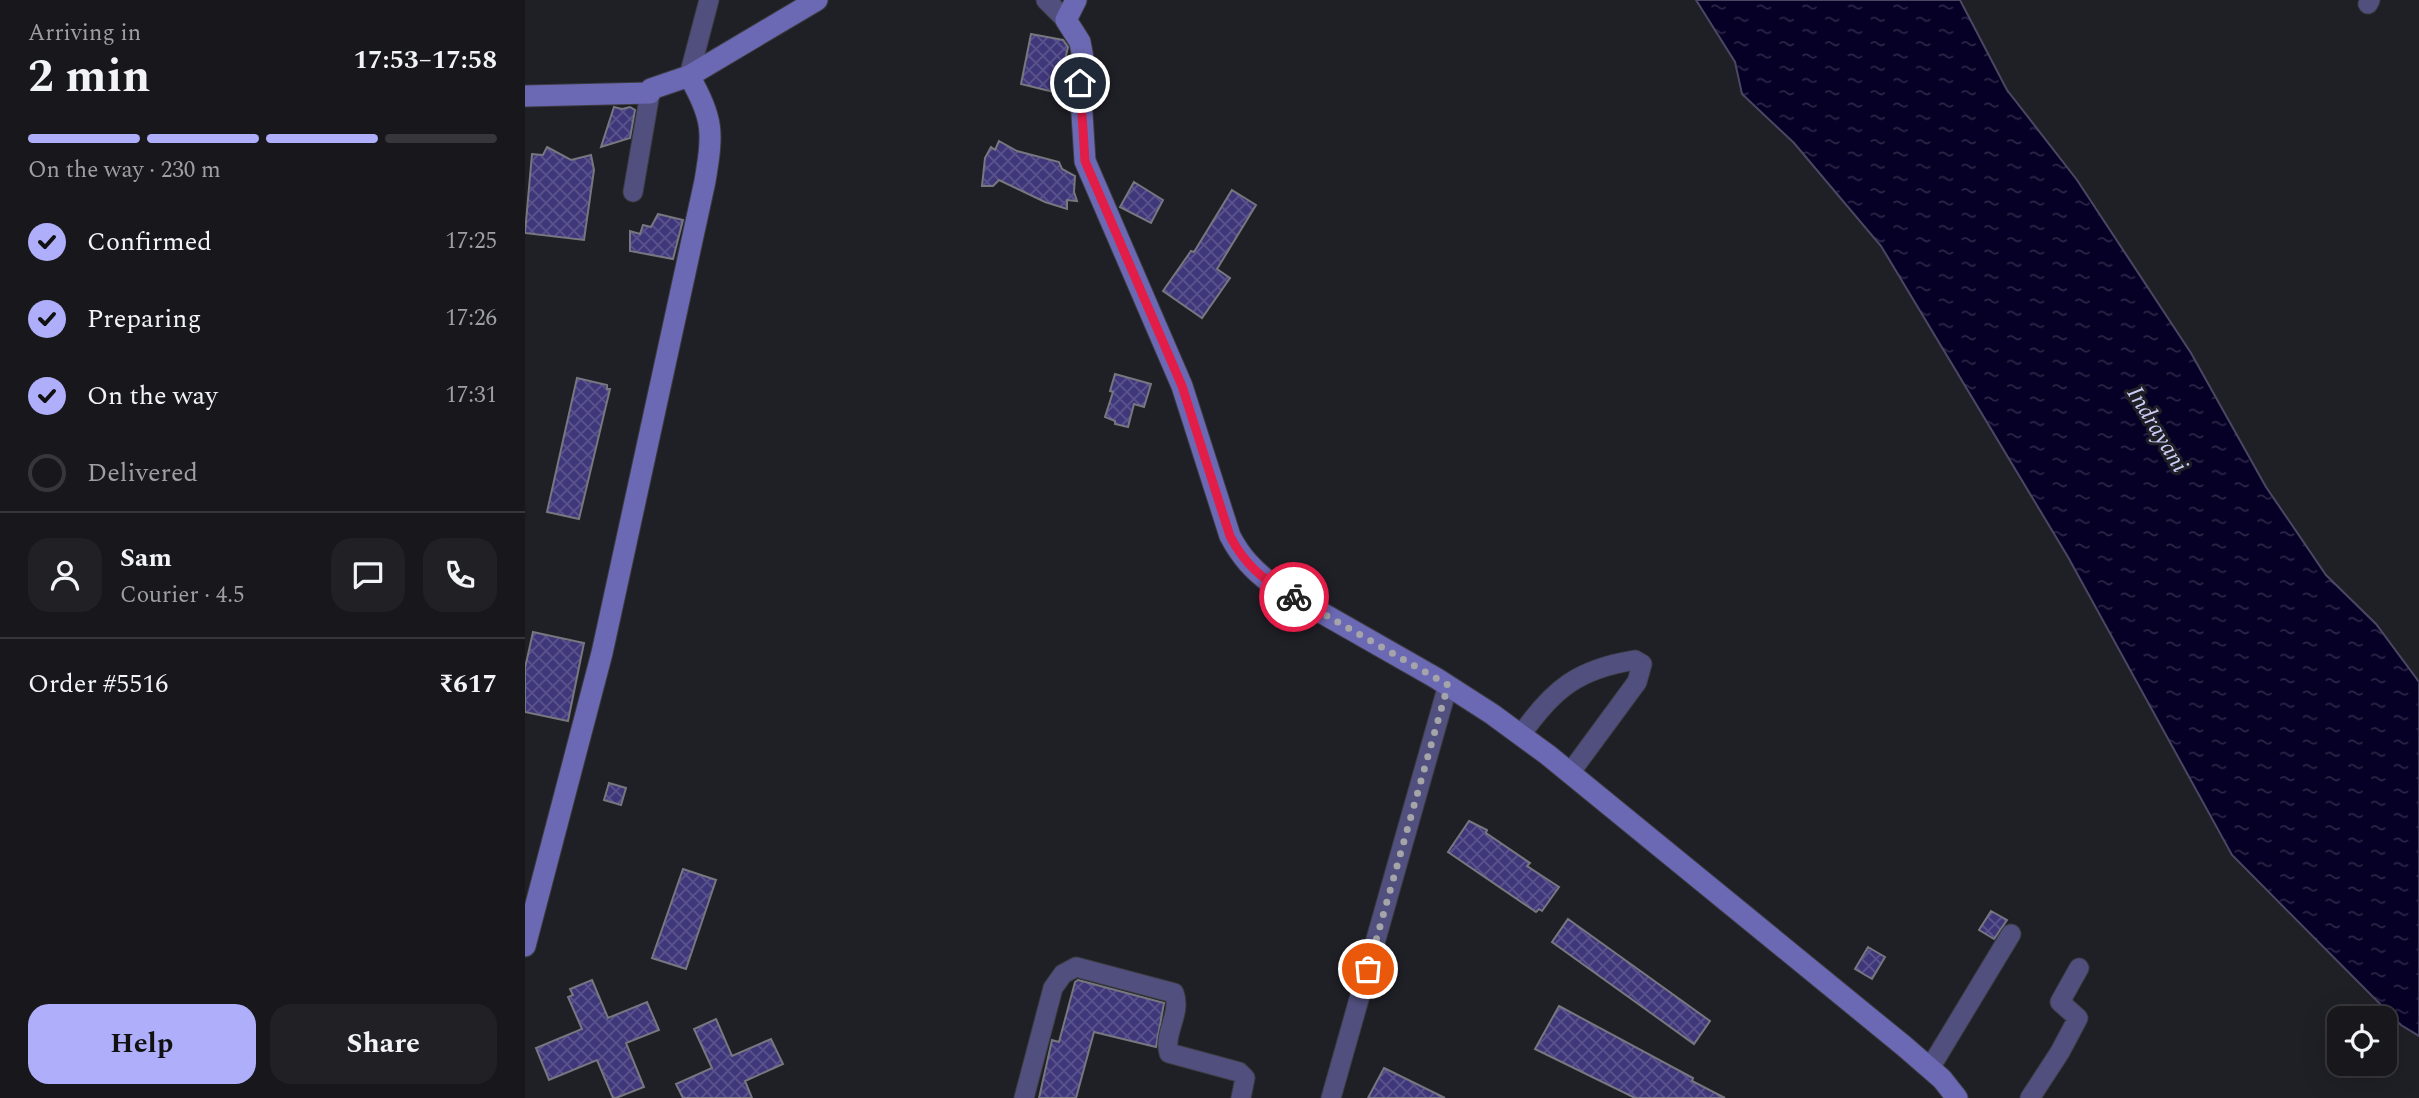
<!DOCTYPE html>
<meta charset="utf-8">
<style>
body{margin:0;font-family:Spectral,serif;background:#202025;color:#f1f3f6;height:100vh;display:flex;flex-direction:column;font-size:26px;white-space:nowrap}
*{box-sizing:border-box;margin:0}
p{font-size:23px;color:#9e9fa3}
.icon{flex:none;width:38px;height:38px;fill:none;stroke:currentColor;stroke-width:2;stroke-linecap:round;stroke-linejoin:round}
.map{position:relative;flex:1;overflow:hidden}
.panel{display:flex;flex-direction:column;background:#17171c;width:525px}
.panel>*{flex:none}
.tools{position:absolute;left:1802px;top:1006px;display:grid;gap:14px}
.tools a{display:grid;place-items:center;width:70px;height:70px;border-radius:14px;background:#17171c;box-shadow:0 7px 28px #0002,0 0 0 2px #36363b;font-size:35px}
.pin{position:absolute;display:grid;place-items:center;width:60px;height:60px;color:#fff;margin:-30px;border:4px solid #fff;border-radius:50%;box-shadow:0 2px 7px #0007}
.courier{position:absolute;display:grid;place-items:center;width:70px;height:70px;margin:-35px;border:5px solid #e11d48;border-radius:50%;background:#fff;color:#222;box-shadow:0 2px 9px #0007}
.head em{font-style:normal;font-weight:700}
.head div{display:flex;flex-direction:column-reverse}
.head{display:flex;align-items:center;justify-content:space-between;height:119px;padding:0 28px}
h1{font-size:46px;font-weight:700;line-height:52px}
.bar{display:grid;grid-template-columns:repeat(4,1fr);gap:10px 7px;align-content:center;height:84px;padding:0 28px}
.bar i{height:9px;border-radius:5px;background:#36363b}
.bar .current{background:#afaefa}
.bar p{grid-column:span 4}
.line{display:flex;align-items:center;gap:18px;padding:0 28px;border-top:2px solid #36363b}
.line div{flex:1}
.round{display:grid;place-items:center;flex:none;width:74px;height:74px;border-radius:21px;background:#202025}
ol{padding:0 28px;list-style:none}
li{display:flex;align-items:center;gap:21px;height:77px}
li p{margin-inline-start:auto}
li .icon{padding:7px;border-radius:50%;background:#afaefa;color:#111;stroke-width:4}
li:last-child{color:#9e9fa3}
li i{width:38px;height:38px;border:4px solid #36363b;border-radius:50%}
.primary-button{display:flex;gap:14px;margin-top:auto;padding:14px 28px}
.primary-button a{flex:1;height:80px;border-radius:21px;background:#afaefa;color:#111;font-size:28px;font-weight:700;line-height:80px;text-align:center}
.primary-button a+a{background:#202025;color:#f1f3f6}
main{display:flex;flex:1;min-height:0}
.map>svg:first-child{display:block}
</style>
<main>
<section class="panel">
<div class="head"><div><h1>2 min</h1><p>Arriving in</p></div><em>17:53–17:58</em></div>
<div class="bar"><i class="current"></i><i class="current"></i><i class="current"></i><i></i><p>On the way · 230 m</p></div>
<ol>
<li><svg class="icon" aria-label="check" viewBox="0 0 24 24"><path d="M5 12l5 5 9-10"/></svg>Confirmed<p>17:25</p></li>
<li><svg class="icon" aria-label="check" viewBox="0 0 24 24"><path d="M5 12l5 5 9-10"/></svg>Preparing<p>17:26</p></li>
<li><svg class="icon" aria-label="check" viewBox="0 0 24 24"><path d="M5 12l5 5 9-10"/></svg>On the way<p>17:31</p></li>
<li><i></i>Delivered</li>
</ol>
<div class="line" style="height:126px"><a class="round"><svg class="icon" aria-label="person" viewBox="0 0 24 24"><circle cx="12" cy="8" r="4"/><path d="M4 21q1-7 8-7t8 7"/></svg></a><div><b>Sam</b><p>Courier · 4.5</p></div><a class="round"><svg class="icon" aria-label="chat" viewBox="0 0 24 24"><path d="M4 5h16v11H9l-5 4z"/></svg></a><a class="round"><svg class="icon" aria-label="phone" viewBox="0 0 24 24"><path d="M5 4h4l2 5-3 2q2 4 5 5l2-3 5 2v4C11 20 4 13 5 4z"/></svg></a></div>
<div class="line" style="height:91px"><div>Order #5516</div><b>₹617</b></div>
<div class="primary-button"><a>Help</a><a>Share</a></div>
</section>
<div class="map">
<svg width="1894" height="1098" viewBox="0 0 1894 1098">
<defs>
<pattern id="water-ripples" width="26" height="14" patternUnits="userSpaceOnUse" patternTransform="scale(1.75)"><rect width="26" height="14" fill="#070026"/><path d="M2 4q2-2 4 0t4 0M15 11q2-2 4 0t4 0" fill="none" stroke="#2b2546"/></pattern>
<pattern id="building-cross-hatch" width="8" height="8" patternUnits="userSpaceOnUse" patternTransform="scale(1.75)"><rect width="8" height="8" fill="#3e377a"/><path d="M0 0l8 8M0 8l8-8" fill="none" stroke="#5a548d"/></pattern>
</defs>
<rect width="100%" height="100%" fill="#1f1f26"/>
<path fill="url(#water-ripples)" stroke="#4b4763" stroke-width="2" d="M 1171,0 L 1435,0 L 1482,90 L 1552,180 L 1666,353 L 1741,487 L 1801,575 L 1851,624 L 1894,682 L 1894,1036 L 1876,1025 L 1707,855 L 1543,557 L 1356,246 L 1269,143 L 1217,94 L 1210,62 Z"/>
<path fill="url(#building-cross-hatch)" stroke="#76777f" stroke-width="2" d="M 506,34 L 538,40 L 543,47 L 537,74 L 542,75 L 537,94 L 496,84 Z
M 89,107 L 97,109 L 105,107 L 110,110 L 105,138 L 76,147 Z
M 474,141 L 492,151 L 534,162 L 537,169 L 550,176 L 549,192 L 552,201 L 542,200 L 542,209 L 520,202 L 474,180 L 468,186 L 457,186 L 460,158 L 466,147 L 470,150 Z
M 22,147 L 46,160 L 66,155 L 69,170 L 59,240 L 0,233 L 7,154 L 18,155 Z
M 609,182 L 638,200 L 626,223 L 595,207 Z
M 707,190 L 731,205 L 692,269 L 705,278 L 677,318 L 638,291 L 666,251 L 669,252 Z
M 133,214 L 158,220 L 148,259 L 105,251 L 105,231 L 115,234 L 118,225 L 126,227 Z
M 590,374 L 626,384 L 619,407 L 609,404 L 603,427 L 590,424 L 590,421 L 580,417 L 588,392 L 585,391 Z
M 52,378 L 82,385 L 82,389 L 85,389 L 54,519 L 22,512 Z
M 8,632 L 59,643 L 43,721 L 0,712 L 0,668 Z
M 84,783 L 101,788 L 96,805 L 79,800 Z
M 944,821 L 962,830 L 961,833 L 1005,863 L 1002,866 L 1034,887 L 1017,911 L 1014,909 L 1011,912 L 923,852 Z
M 158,869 L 191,880 L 161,969 L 127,958 Z
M 1466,911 L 1482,920 L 1469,939 L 1454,930 Z
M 1043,919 L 1185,1021 L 1169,1044 L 1027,942 Z
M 1343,947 L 1360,957 L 1347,979 L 1330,969 Z
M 67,980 L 83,1018 L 122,1002 L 134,1030 L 101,1043 L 119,1087 L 91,1098 L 88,1098 L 72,1060 L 24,1080 L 11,1048 L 57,1029 L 43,997 L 48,995 L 45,989 Z
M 553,980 L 639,1003 L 631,1047 L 569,1032 L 551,1098 L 514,1098 L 527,1040 L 534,1042 L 550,982 Z
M 1034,1006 L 1168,1078 L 1167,1081 L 1200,1098 L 1110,1098 L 1010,1049 Z
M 191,1019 L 207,1056 L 246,1039 L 258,1064 L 220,1081 L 227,1098 L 158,1098 L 151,1084 L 187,1068 L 169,1029 Z
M 859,1068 L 920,1098 L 843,1098 Z"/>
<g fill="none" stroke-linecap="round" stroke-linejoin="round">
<g stroke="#3c3c42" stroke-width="21">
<path id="street" d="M 521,0 L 541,20
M 1843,4 L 1845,0
M 164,76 L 184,0
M 108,192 L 125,93
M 996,735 C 1028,689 1053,669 1110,660 L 1117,664 L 1112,682 L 1045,773
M 1405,1068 L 1486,934
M 499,1098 L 528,988 L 538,974 L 551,967 L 649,993 C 657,1013 638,1033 644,1053 L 714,1072 L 720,1078 L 716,1098
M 806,1098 L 923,685
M 1505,1098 L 1535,1052 L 1553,1018 L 1535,1002 L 1554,968"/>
</g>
<g stroke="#3c3c42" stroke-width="23">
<path id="secondary" d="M 551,0 L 541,20 L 555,42 L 558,58 L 555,83 L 560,161 L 657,386 L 705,536 C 716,557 728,570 748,585 L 911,678 L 967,714 L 1023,755 L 1379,1046 L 1417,1079 L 1432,1098
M 0,96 L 125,93 L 126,89 L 164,76 L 292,0
M 0,946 L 77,653 L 180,181 C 188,133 189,119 164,76"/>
</g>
<use href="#street" stroke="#504f7e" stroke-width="19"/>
<use href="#secondary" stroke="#6c69b4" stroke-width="21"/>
</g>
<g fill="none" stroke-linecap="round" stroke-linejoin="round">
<path stroke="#a4a4a9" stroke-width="7" stroke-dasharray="0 12.6" d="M 769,597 L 923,685 L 843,969"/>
<path stroke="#e11d48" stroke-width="9" d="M 555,83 L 560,161 L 657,386 L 705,536 C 721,567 739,580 769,597"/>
</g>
<g text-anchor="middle" stroke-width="6" stroke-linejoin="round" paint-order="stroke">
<g font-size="24" font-style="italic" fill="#cbccf5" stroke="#1f1f26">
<text transform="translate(1633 429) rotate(59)" y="8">Indrayani</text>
</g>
</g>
</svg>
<div class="tools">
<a><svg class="icon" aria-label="locate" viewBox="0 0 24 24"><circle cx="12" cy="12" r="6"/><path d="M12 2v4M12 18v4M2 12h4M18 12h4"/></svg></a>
</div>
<div class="pin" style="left:843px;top:969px;background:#ea580c"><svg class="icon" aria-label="bag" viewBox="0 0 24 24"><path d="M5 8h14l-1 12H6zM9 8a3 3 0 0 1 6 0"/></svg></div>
<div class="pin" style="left:555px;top:83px;background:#1f2937"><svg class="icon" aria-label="home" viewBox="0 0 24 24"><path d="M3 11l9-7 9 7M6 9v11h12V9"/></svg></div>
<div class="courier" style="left:769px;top:597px"><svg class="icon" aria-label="bike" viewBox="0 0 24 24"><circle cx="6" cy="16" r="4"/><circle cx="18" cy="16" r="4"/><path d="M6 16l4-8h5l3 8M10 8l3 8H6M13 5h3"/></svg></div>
</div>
</main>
